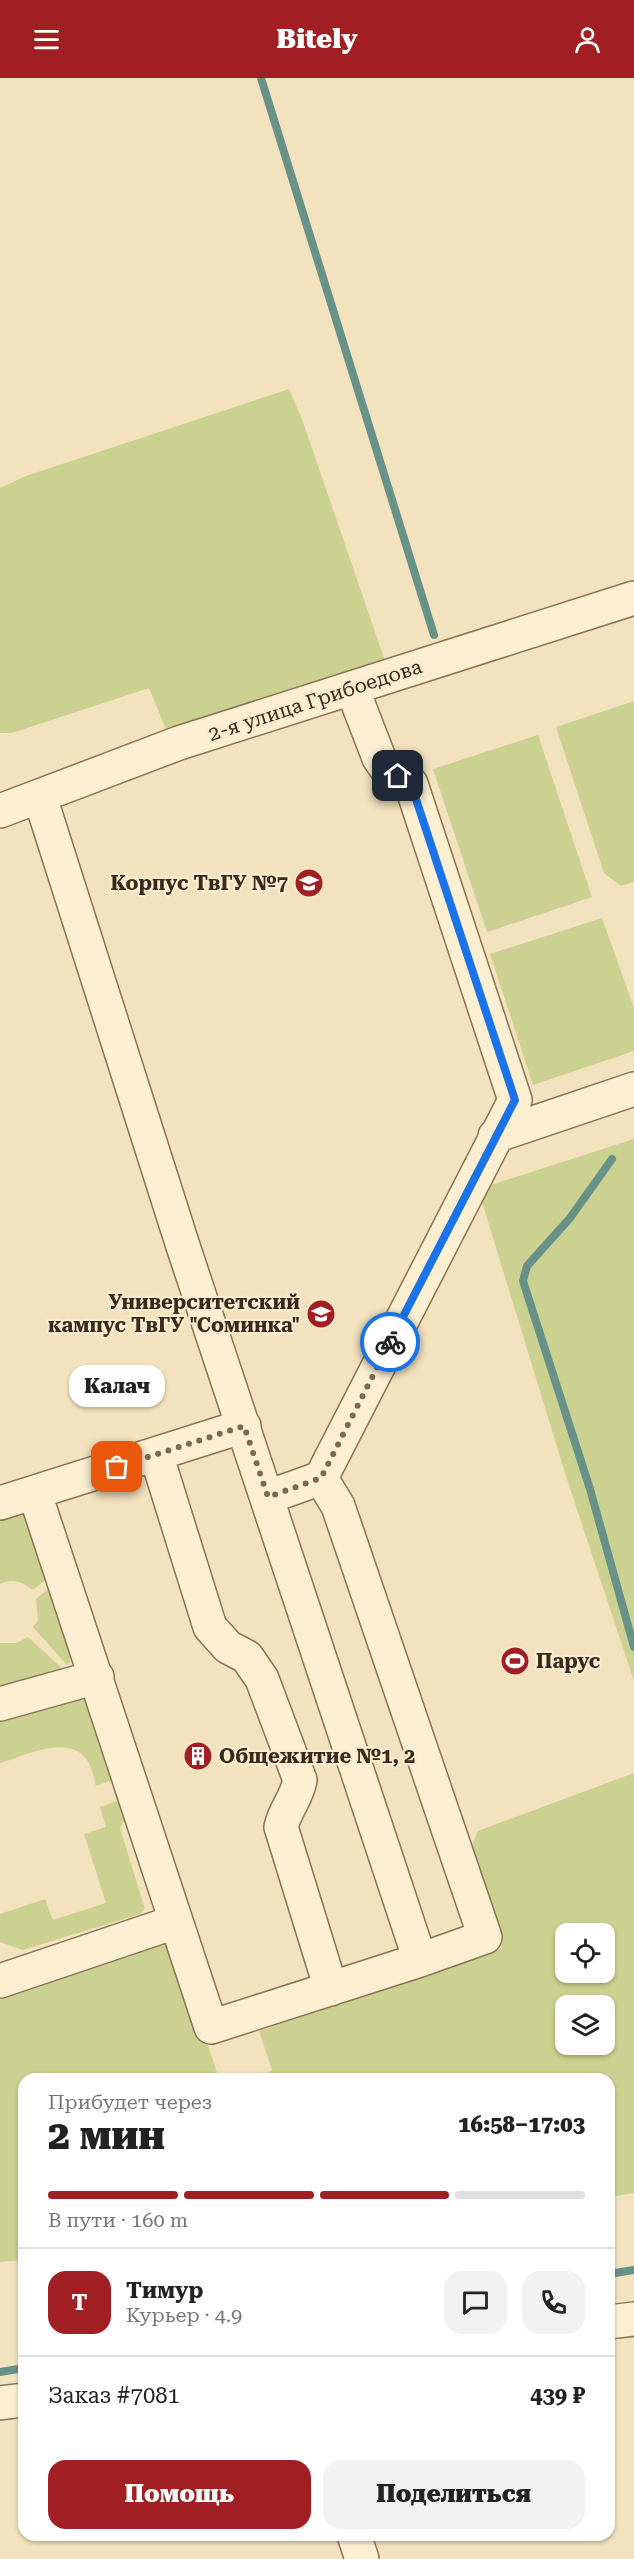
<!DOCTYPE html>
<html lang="ru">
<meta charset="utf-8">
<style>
body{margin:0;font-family:"Roboto Serif",serif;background:#f2f2f2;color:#222;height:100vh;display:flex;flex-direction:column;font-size:22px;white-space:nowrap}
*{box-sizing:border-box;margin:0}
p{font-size:20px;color:#767676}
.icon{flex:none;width:33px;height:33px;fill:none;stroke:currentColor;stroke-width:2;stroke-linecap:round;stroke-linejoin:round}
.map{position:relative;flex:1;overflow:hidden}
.details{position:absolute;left:18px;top:1995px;width:597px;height:468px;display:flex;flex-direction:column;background:#fff;border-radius:18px;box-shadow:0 2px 4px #0004}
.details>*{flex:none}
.fabs{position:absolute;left:555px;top:1845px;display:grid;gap:12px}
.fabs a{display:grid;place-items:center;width:60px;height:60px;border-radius:12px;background:#fff;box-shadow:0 2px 4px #0004;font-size:30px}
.pin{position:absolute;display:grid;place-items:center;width:51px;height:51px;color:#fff;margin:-26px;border-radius:12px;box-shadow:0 3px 9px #0006}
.courier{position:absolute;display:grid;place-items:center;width:60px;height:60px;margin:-30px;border:4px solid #1a73e8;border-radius:50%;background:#fff;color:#222;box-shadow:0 2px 8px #0007}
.bubble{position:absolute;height:42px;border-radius:18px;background:#fff;box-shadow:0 2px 4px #0004;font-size:20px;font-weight:800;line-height:42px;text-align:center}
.head em{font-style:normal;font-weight:800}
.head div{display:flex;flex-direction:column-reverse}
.head{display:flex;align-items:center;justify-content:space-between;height:102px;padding:0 30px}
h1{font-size:39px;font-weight:800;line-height:45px}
.bar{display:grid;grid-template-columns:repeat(4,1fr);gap:9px 6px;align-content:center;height:72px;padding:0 30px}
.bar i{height:8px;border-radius:4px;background:#e0e0e0}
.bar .selected{background:#a11f22}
.bar p{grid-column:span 4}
.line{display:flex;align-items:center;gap:15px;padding:0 30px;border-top:2px solid #e0e0e0}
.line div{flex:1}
.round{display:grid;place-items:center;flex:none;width:63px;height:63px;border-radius:18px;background:#f2f2f2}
.cta{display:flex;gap:12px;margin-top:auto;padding:12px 30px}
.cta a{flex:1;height:69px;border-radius:18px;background:#a11f22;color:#fff;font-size:24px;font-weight:800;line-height:69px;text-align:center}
.cta a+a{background:#f2f2f2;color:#222}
header{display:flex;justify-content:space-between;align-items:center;height:78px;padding:0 30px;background:#a11f22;color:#fff;font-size:27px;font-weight:800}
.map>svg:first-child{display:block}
</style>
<header><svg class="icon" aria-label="menu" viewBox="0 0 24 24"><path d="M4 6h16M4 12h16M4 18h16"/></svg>Bitely<svg class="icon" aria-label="person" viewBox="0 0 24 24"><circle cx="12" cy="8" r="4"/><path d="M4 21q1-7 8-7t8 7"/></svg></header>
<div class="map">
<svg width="634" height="2481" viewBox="0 0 634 2481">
<rect width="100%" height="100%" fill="#f2e2be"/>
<path fill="#cbd191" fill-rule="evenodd" d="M 289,311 L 303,344 L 386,586 L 168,656 L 149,610 L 12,655 L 0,655 L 0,410 L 26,398 Z
M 634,623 L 634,804 L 621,808 L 604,795 L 556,649 Z
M 538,657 L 592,819 L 487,854 L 433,691 Z
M 602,840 L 634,930 L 634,973 L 533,1007 L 490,876 Z
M 634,1061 L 634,1603 L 566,1398 L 478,1111 Z
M 21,1431 L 33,1438 L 53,1496 L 33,1512 C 22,1504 13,1500 0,1506 L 0,1439 Z
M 56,1505 L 74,1580 L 67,1587 L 33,1549 L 38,1542 L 36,1521 Z
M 28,1559 L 63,1591 L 56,1598 L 0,1614 L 0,1565 L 16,1565 Z
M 75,1616 L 88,1621 L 122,1699 L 96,1708 C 94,1700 92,1688 87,1682 C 68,1655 25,1678 0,1685 L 0,1639 Z
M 634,1695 L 634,2115 L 609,2119 L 609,2001 L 254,2001 L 272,1992 L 259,1953 L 502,1870 L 470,1771 L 478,1753 ZM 566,1856 L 604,1856 L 604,1894 L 566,1894 ZM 566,1928 L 604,1928 L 604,1966 L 566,1966 Z
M 126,1712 L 135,1736 L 125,1741 L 120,1750 L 145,1831 L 140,1836 L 23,1872 L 0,1864 L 0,1836 L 45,1821 L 53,1842 L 106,1825 L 84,1756 L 106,1749 L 100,1729 L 117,1723 L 115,1716 Z
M 158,1865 L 167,1866 L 178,1875 L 219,2001 L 24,2001 L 24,2182 L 0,2184 L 0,1917 Z"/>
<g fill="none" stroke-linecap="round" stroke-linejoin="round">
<path stroke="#689287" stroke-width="8" d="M 261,0 L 434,557
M 612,1081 L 570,1140 L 527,1188 L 523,1203 L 590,1411 L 634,1569
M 609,2196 L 634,2192
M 0,2294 L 24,2290"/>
<g stroke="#8c7255" stroke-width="36">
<path id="minor" d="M 0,733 L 179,665 L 634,520
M 495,1058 L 634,1011
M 156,1376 L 210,1549 L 228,1569 L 247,1579 L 262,1601 L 300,1702 C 296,1722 286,1729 281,1749 L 331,1911
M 321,1400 L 515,1022 L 411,706 L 386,690 L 379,680 L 352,610
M 35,1416 L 211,1949 L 420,1882 L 182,1165 L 40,719
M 268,1419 L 321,1400 L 338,1428 L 485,1859 L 420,1882
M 0,1425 L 244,1348
M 0,1626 L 97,1599
M 0,1903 L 175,1844
M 609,2244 L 634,2241
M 0,2325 L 24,2322
M 354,2457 L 362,2481"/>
</g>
<use href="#minor" stroke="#fcefd2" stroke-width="33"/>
</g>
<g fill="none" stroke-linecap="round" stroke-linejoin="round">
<path stroke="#7a6a54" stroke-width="6" stroke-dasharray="0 10.8" d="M 117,1389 L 244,1348 L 268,1419 L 321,1400 L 390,1264"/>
<path stroke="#1a73e8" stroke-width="8" d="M 390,1264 L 515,1022 L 411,706 L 398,698"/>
</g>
<defs>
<g id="university-disc" transform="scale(1.5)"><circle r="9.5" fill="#a11f22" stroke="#f9eccf"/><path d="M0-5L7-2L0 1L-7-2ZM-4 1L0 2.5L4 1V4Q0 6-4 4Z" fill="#fff"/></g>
<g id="stadium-disc" transform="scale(1.5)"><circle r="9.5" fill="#a11f22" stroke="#f9eccf"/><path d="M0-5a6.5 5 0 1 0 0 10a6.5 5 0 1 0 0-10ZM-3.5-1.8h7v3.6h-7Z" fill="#fff"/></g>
<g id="building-disc" transform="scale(1.5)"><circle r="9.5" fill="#a11f22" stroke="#f9eccf"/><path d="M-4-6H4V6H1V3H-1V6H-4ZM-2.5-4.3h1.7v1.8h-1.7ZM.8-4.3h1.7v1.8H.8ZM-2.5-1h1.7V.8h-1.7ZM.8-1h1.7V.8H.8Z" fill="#fff"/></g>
</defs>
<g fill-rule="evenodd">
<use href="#university-disc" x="309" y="805"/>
<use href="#university-disc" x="321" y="1236"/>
<use href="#stadium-disc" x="515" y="1583"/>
<use href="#building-disc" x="198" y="1678"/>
</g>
<g text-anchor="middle" stroke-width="4.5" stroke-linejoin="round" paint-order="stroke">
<g font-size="20" fill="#3a2a1b" stroke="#f9eccf">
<text transform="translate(315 622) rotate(-18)" y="7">2-я улица Грибоедова</text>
</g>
<g font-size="20" font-weight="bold" fill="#3a2a1b" stroke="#f9eccf" text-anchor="end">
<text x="288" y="812">Корпус ТвГУ №7</text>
<text x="300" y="1231">Университетский<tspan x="300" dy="23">кампус ТвГУ "Соминка"</tspan></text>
<text x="536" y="1590" text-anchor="start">Парус</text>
<text x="219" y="1685" text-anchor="start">Общежитие №1, 2</text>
</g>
</g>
</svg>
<div class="fabs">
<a><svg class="icon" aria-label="locate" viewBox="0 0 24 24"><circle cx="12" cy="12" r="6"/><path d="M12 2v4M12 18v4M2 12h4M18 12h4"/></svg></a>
<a><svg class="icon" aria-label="layers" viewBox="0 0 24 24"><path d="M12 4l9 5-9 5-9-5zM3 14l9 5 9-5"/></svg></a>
</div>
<div class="pin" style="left:117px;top:1389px;background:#ea580c"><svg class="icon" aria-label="bag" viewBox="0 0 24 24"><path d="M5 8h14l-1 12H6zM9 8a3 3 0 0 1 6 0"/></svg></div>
<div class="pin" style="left:398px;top:698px;background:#1f2937"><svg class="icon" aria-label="home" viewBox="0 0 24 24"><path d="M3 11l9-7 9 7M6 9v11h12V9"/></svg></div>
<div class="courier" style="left:390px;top:1264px"><svg class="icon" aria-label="bike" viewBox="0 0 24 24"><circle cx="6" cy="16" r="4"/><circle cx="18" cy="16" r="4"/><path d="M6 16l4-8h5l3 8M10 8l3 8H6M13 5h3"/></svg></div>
<div class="bubble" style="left:69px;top:1287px;width:96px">Калач</div>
<section class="details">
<div class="head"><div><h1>2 мин</h1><p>Прибудет через</p></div><em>16:58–17:03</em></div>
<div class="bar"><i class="selected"></i><i class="selected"></i><i class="selected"></i><i></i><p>В пути · 160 m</p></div>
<div class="line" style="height:108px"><b class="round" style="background:#a11f22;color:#fff">Т</b><div><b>Тимур</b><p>Курьер · 4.9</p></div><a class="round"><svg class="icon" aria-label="chat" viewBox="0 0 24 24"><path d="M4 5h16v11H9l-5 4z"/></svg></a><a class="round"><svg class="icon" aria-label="phone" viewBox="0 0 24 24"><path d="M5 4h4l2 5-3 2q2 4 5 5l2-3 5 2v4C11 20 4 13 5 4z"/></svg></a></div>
<div class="line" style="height:78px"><div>Заказ #7081</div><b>439 ₽</b></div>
<div class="cta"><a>Помощь</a><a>Поделиться</a></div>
</section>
</div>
